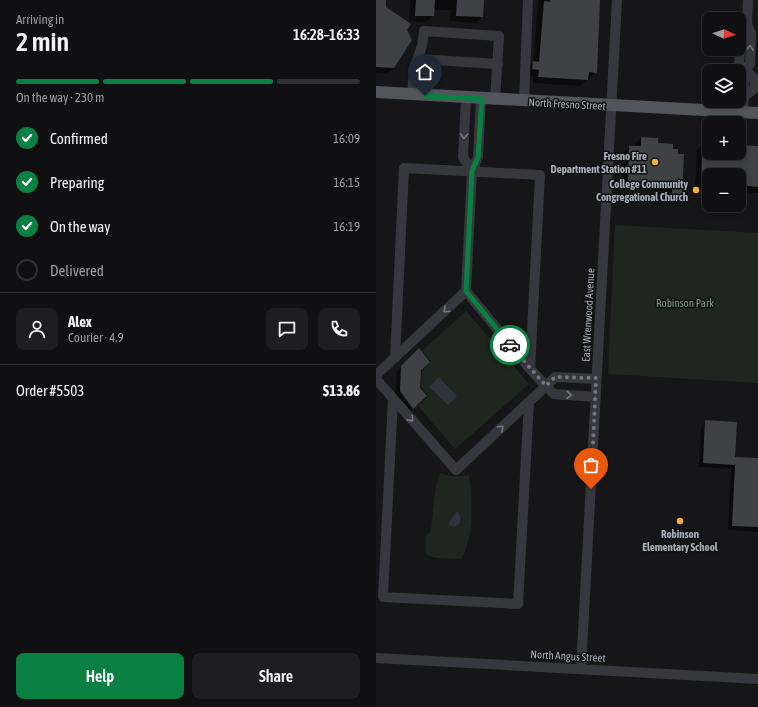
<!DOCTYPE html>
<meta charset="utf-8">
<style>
body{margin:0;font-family:"Asap Condensed",sans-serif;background:#1e1e20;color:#f1f3f6;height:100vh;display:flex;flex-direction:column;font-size:15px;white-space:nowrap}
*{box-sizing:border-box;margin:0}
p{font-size:13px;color:#9c9d9f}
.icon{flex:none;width:22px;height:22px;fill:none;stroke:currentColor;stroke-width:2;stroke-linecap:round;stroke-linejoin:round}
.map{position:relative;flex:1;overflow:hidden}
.details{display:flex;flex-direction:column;background:#101012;width:376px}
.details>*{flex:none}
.needle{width:26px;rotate:93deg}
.fabs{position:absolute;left:326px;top:12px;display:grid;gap:8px}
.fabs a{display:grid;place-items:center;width:44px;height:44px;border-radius:8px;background:#101012;box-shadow:0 2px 6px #0003,0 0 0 1px #303032;font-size:20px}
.pin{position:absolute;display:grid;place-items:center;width:34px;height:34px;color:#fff;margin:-41px -17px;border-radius:50% 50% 50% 0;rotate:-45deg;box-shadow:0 0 4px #0007}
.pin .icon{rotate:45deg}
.courier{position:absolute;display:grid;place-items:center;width:40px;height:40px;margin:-20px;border:3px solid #0b8043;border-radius:50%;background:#fff;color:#222;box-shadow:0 1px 5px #0007}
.overview em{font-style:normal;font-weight:600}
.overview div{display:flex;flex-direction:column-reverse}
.overview{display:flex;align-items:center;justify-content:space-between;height:68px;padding:0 16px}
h1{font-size:26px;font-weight:600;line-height:30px}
.bar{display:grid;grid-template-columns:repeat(4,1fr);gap:6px 4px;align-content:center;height:48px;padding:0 16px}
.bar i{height:5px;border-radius:3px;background:#303032}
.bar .on{background:#0b8043}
.bar p{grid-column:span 4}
.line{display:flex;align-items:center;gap:10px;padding:0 16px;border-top:1px solid #303032}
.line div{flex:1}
.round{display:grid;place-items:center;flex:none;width:42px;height:42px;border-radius:8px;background:#1e1e20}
ol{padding:0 16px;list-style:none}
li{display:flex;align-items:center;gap:12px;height:44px}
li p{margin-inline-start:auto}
li .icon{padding:4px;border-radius:50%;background:#0b8043;color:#fff;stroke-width:4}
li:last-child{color:#9c9d9f}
li i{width:22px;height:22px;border:2px solid #303032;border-radius:50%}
.primary-button{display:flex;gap:8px;margin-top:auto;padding:8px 16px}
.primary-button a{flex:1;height:46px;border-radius:8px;background:#0b8043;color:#fff;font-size:16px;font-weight:600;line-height:46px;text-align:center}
.primary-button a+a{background:#1e1e20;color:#f1f3f6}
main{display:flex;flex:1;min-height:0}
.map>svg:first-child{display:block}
</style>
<main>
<section class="details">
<div class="overview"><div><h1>2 min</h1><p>Arriving in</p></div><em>16:28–16:33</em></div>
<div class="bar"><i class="on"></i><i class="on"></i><i class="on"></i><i></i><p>On the way · 230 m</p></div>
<ol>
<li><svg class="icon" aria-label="check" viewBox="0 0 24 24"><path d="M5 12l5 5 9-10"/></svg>Confirmed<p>16:09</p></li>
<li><svg class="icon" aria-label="check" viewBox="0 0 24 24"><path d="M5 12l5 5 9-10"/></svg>Preparing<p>16:15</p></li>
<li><svg class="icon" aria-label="check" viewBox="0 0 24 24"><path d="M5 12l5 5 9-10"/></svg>On the way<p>16:19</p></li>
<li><i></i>Delivered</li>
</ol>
<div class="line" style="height:72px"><a class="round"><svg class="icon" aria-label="person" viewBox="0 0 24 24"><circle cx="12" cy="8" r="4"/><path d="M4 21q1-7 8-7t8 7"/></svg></a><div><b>Alex</b><p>Courier · 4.9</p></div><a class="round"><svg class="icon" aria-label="chat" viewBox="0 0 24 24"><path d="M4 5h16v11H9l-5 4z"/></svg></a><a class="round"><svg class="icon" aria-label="phone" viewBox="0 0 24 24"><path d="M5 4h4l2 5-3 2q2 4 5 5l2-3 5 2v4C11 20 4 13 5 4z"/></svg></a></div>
<div class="line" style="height:52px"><div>Order #5503</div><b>$13.86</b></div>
<div class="primary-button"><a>Help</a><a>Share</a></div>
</section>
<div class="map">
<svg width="382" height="707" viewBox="0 0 382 707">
<rect width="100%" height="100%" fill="#161618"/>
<path fill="#1e261f" d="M 239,225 L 382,233 L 382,383 L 232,374 Z
M 90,311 L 153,384 L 79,449 L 42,406 L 53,396 L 45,387 L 46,371 L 55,361 L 46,351 Z
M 64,473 C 73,477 84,477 93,475 C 96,500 99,536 85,559 C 75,558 58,560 50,554 L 50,536 L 55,531 L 59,490 Z"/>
<path fill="#2c353c" d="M 63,377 L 81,396 L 72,405 L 53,387 Z
M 80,512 L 82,512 L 85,518 L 83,524 L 77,527 L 73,525 L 73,523 Z"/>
<path fill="#0007" d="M 0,0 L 9,0 L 7,7 L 30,30 L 17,68 L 11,74 L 0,73 Z
M 34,0 L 107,0 L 106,17 L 100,23 L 74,21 L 75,10 L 57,10 L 57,16 L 50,22 L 33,21 Z
M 162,0 L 223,0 L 220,72 L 213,79 L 211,79 L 205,86 L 157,83 L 157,76 L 150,75 L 151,69 L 158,62 Z
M 265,138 L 281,144 L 305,195 L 298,202 L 290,202 L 290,191 L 271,190 L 272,188 L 246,187 L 247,153 L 253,147 L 259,147 L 259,144 Z
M 327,144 L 333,144 L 333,153 L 363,153 L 363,145 L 382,146 L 382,193 L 363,192 L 363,175 L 333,175 L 333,190 L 319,190 L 321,150 Z
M 43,349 L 44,370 L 43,388 L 45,401 L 32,413 L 19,397 L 21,372 Z
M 330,421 L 358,458 L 382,459 L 382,532 L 352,530 L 355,469 L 323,467 L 325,426 Z"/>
<path fill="#404145" d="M 0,0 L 10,0 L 10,7 L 35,24 L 31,30 L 36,40 L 18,68 L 0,67 Z
M 40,0 L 59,0 L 58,16 L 39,16 Z
M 81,0 L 108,0 L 107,17 L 80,16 Z
M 174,0 L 224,0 L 221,73 L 213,72 L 212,80 L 162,77 L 163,70 L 156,69 L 157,61 L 163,62 L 168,1 L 174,2 Z
M 265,137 L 282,138 L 282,143 L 297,144 L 297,149 L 302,149 L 302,154 L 308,154 L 306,196 L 296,196 L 296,185 L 277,184 L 277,182 L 252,181 L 253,146 L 265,146 Z
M 363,145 L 382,146 L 382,187 L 363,185 L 363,175 L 333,175 L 333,184 L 325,184 L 326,153 L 363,153 Z
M 43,348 L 54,362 L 45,370 L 44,388 L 51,396 L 37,409 L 24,391 L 25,366 Z
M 329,420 L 361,422 L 359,457 L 382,458 L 382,527 L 356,526 L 359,465 L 327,463 Z"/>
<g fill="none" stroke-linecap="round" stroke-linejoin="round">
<path stroke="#37383d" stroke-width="10" d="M 42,59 L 122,64
M 36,95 L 38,69 L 46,46 L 48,31 L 123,36 L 119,100
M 368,97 L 379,88 L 379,79 L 363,64 L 365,33 L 371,25
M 90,98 L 87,157 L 96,171
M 148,101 L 152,0
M 367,113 L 369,70 L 374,64 L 375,33 L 371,25 L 372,0
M 90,291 L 96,171 L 102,157 L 105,99
M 19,358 L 28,168 L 164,175 L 154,369
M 0,375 L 90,291 L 154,369 L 170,386 L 80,470 L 0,379
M 220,397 L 178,394 L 170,386 L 179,377 L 220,379
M 17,399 L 7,597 L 142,604 L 153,402
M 0,658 L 382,679
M 205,669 L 241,0"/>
<path stroke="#53555c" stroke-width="12" d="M 0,92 L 382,113"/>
</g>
<defs><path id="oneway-chevron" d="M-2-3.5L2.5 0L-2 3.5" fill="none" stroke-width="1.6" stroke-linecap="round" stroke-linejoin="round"/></defs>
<g stroke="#757881">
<use href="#oneway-chevron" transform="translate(374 48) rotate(-87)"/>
<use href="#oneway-chevron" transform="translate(88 136) rotate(93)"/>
<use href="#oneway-chevron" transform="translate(70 310) rotate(137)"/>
<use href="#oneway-chevron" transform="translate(193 395) rotate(3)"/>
<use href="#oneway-chevron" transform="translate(35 419) rotate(48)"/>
<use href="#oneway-chevron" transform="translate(125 428) rotate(-43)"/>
</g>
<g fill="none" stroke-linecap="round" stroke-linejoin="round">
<path stroke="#757880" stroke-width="4" stroke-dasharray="0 7.2" d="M 134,345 L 170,386 L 179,377 L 220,378 L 215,489"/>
<path stroke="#0b8043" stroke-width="5" d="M 49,96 L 106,99 L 102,157 L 96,171 L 90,291 L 134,345"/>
</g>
<g fill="#f2b134" stroke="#111113" stroke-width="1.5">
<circle cx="279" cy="162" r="4"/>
<circle cx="320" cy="190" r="4"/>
<circle cx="304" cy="521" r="4"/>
</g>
<g text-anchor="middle" stroke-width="3" stroke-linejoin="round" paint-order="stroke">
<g font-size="11" fill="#a8adb8" stroke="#111113">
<text transform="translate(191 104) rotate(3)" y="4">North Fresno Street</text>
<text transform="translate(212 315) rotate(-87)" y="4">East Wrenwood Avenue</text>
<text transform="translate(192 656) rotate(3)" y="4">North Angus Street</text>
</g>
<g font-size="11" font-weight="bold" fill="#a8adb8" stroke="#111113" text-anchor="end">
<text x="271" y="160">Fresno Fire<tspan x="271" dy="13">Department Station #11</tspan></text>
<text x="312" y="188">College Community<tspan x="312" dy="13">Congregational Church</tspan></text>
<text x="304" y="538" text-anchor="middle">Robinson<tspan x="304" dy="13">Elementary School</tspan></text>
</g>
<g font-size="11" fill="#7fa381" stroke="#111113">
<text x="309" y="307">Robinson Park</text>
</g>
</g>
</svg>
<div class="fabs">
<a><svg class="needle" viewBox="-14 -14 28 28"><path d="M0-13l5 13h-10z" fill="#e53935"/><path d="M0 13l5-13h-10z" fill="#9c9d9f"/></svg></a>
<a><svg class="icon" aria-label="layers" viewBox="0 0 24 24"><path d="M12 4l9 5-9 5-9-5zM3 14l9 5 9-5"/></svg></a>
<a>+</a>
<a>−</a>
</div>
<div class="pin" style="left:215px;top:489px;background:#ea580c"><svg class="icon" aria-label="bag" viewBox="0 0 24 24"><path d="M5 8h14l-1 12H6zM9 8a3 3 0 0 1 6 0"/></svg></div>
<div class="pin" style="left:49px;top:96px;background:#1f2937"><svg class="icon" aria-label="home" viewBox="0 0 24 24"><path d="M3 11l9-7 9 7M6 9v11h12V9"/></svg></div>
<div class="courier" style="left:134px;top:345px"><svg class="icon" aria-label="car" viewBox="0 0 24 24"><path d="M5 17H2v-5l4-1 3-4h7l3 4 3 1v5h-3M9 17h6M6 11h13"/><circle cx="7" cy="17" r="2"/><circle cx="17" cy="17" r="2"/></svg></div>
</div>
</main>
